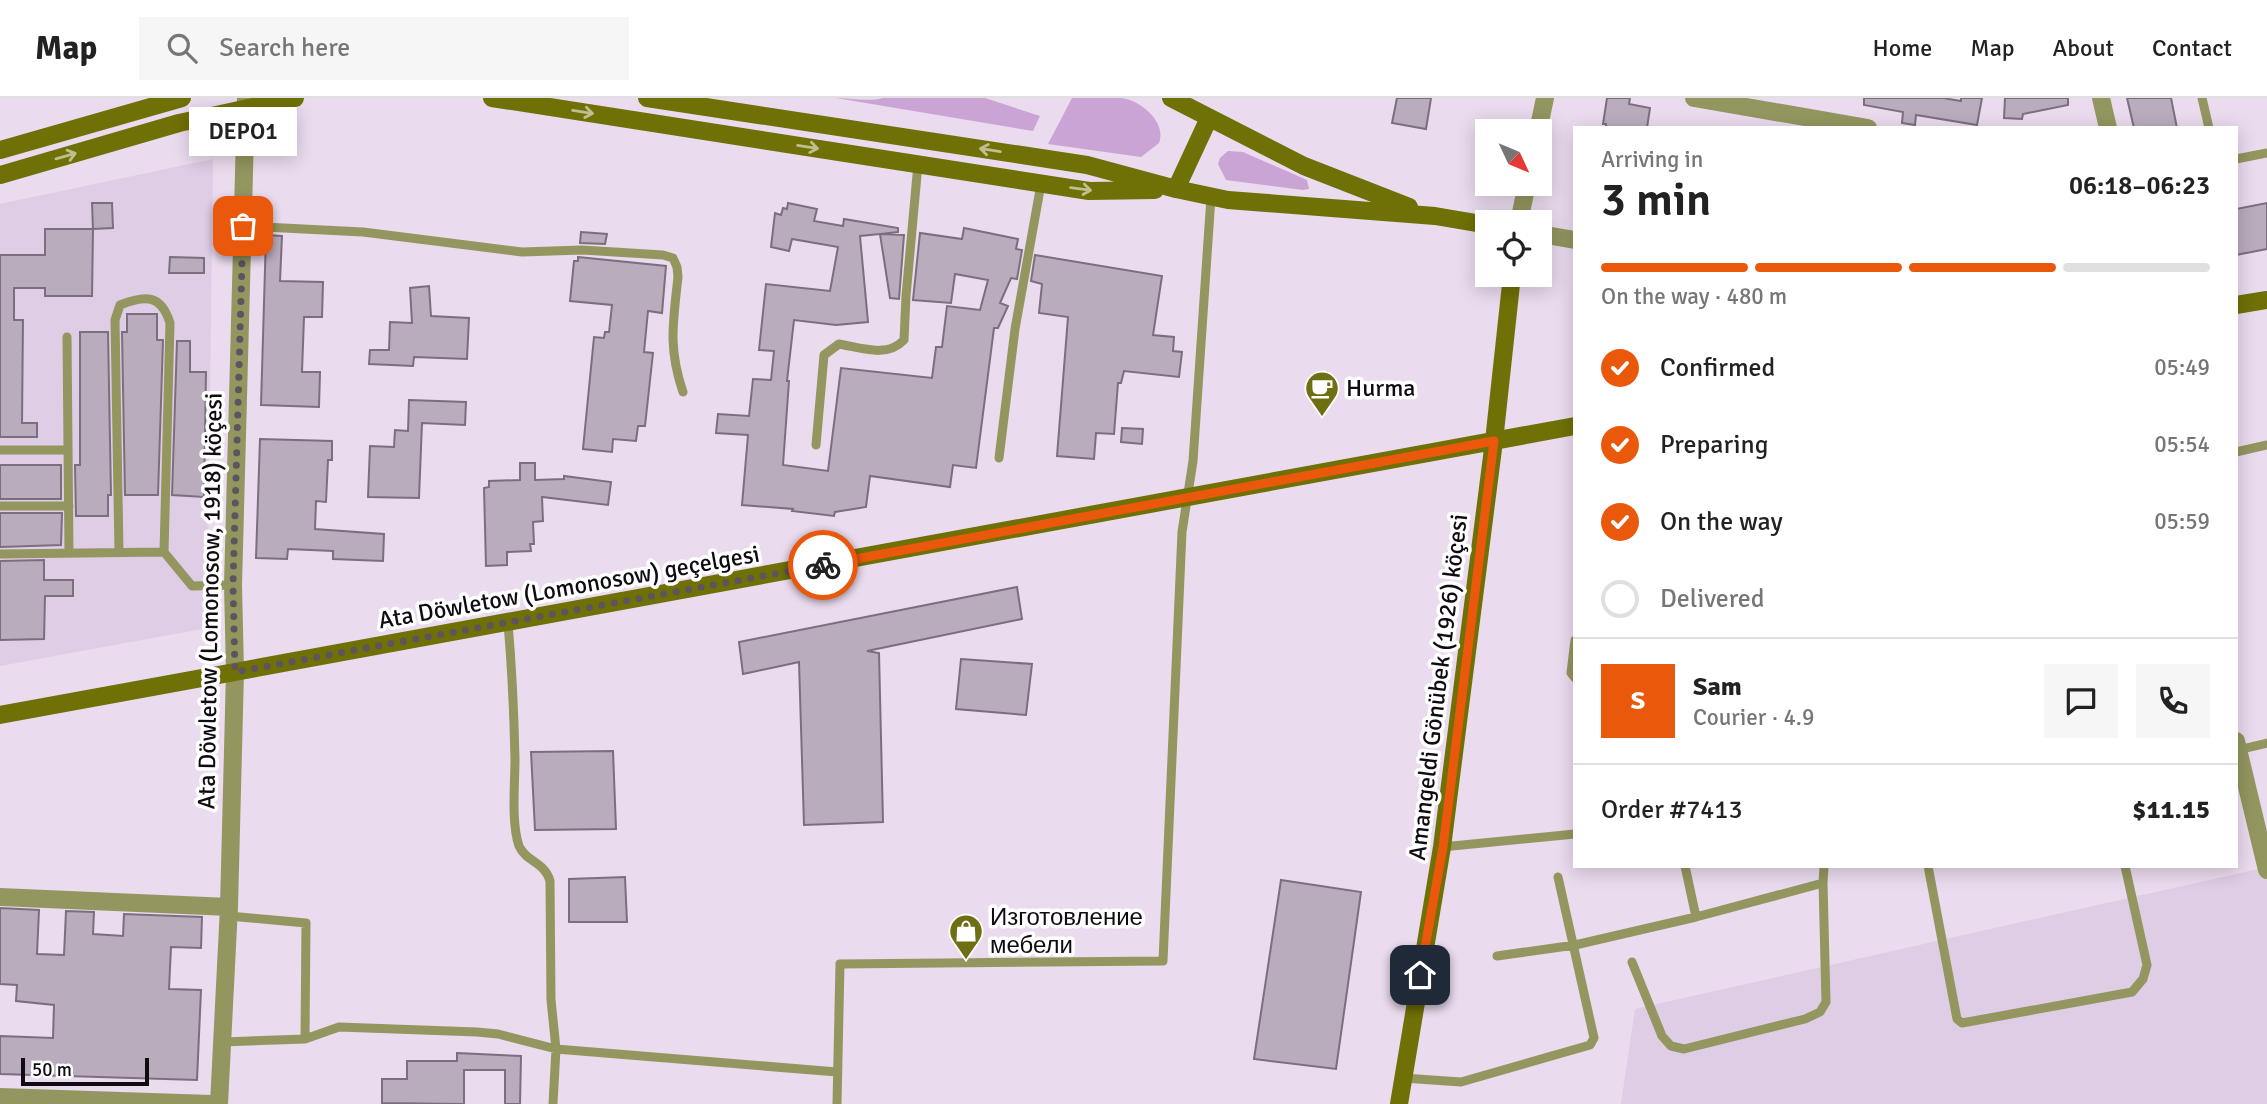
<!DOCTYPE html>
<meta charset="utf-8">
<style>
body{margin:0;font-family:Signika,sans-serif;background:#f6f6f6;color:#222;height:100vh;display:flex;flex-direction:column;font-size:26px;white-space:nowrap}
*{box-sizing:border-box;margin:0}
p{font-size:23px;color:#767676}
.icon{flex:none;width:38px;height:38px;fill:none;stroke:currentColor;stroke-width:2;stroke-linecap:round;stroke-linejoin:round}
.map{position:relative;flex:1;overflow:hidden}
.side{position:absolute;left:1573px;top:28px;width:665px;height:742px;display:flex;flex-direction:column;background:#fff;border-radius:0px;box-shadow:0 4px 18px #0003}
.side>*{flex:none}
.needle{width:46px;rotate:134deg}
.fabs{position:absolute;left:1475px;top:21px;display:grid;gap:14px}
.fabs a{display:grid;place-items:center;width:77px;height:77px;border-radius:0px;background:#fff;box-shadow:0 4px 18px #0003;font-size:35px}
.scale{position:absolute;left:21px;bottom:18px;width:128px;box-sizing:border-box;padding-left:7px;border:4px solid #100b11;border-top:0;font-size:19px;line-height:24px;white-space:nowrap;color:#100b11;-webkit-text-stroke:5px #fff;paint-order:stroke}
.pin{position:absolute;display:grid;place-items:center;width:60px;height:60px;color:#fff;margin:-30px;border-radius:14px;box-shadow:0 4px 10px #0006}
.courier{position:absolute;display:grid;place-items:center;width:70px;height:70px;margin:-35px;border:5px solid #ea580c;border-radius:50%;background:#fff;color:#222;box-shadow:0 2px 9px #0007}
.bubble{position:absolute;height:49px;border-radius:0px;background:#fff;box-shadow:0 4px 18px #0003;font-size:23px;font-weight:600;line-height:49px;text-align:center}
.summary em{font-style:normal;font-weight:600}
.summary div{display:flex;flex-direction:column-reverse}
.summary{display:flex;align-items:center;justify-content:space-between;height:119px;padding:0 28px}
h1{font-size:46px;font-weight:600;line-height:52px}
.bar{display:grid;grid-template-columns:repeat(4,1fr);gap:10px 7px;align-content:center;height:84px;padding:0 28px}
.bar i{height:9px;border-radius:5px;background:#e0e0e0}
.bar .active{background:#ea580c}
.bar p{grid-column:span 4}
.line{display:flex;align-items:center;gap:18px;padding:0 28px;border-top:2px solid #e0e0e0}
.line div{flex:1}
.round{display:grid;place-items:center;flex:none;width:74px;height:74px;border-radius:0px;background:#f6f6f6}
ol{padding:0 28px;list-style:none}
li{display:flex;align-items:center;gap:21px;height:77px}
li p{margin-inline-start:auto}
li .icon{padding:7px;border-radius:50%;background:#ea580c;color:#fff;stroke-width:4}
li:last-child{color:#767676}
li i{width:38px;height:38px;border:4px solid #e0e0e0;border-radius:50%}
header{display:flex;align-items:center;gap:42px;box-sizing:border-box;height:98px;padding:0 35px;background:#fff;border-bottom:2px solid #e0e0e0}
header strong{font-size:33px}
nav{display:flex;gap:38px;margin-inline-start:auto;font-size:24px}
.search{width:490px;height:63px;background:#f6f6f6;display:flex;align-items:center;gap:18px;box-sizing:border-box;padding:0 24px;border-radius:0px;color:#767676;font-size:26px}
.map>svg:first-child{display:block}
</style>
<header>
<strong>Map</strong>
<div class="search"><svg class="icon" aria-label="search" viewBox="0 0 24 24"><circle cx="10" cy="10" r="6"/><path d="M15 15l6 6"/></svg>Search here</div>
<nav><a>Home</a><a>Map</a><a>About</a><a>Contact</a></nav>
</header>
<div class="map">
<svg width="2267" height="1006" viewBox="0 0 2267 1006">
<rect width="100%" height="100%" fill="#eadbee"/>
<path fill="#dfcce5" d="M 213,61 L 207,530 L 0,568 L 0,106 Z
M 2267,769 L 2267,1006 L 1621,1006 L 1635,911 Z"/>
<path fill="#c9a4d4" d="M 836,0 C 851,0 869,4 883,0 L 985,0 L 1040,18 L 1033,33 Z
M 1072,0 C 1088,0 1106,0 1122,0 C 1141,3 1167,24 1159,45 L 1141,59 L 1048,46 Z
M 1228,53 L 1243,54 L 1307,82 L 1309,91 L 1303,92 L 1226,82 L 1218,66 L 1220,60 Z"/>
<path fill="#b9acbd" stroke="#7b6f7f" stroke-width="2" d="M 1397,0 L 1431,0 L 1426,31 L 1392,25 Z
M 1607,0 L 1630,0 L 1629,6 L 1650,10 L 1647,30 L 1606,30 L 1606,26 L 1603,26 Z
M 1864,0 L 1943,0 L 1961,3 L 1961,0 L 1982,0 L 1977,27 L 1916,17 L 1915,27 L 1902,25 L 1903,14 L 1864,7 Z
M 2005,0 L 2068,0 L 2068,7 L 2023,16 L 2022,21 L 2004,20 Z
M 2127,0 L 2171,0 L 2177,30 L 2134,30 Z
M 92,105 L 112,105 L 113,130 L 93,131 Z
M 788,105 L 817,111 L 814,123 L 843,128 L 844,121 L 898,130 L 898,134 L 881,136 L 904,137 L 899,201 L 890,200 L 880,136 L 860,138 L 868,224 L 836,227 L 794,222 L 787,283 L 789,283 L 783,367 L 828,373 L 841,270 L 932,280 L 936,249 L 942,249 L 947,208 L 980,212 L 988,182 L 955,176 L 951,205 L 913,202 L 920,135 L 962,141 L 964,130 L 1018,141 L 1016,151 L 1022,152 L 1017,181 L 1011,180 L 1000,205 L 1008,208 L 998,230 L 994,230 L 976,370 L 953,367 L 950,389 L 870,378 L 866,409 L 835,414 L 834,418 L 792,413 L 793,411 L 742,407 L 748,337 L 716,335 L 718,316 L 749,318 L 753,281 L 771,282 L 774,253 L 759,252 L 766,186 L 830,193 L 838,149 L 792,141 L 789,153 L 771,149 L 775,115 L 781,117 L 783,110 L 787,111 Z
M 2267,105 L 2267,151 L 2236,157 L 2236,111 Z
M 45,131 L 93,131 L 92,198 L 45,198 L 45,190 L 14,190 L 14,222 L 23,222 L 22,325 L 37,325 L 37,339 L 0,339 L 0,157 L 45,157 Z
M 581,134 L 607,136 L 605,146 L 580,145 Z
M 266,137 L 282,138 L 280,183 L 323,184 L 322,219 L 304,219 L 302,274 L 320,274 L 319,309 L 261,307 Z
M 1035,157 L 1162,178 L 1153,237 L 1174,239 L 1173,253 L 1182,254 L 1179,279 L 1124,273 L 1121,285 L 1118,285 L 1114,336 L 1096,335 L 1094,361 L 1057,358 L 1068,219 L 1039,215 L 1042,186 L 1031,183 Z
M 170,159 L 204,160 L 204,175 L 169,175 Z
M 578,159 L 666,168 L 662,215 L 648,213 L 644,254 L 653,255 L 645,328 L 638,328 L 636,343 L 613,341 L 612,354 L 583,351 L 594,239 L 604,240 L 605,234 L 609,234 L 612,207 L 570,203 L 574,163 L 578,163 Z
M 429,188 L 431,218 L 469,220 L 467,261 L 414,259 L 413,268 L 369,266 L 370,252 L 389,252 L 390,224 L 412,225 L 410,190 Z
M 127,216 L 157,216 L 157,242 L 163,242 L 158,397 L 125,397 L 122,234 L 127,234 Z
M 80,234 L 108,234 L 111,397 L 108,397 L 108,418 L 76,418 L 75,367 L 80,367 Z
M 177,243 L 190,243 L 190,274 L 206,274 L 204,399 L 172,397 Z
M 409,302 L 466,304 L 465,327 L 422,325 L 419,400 L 368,399 L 370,348 L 394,349 L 395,332 L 408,333 Z
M 1122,330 L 1143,331 L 1142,346 L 1121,344 Z
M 260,341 L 332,343 L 332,362 L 328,362 L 326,404 L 316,403 L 315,431 L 384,436 L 383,463 L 333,461 L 333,453 L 288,451 L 287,461 L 256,460 Z
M 520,365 L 535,365 L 535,382 L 564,381 L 564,378 L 611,384 L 608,407 L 542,399 L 543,423 L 533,424 L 534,446 L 530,446 L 531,453 L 507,454 L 507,467 L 486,468 L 484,390 L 489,389 L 489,383 L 520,382 Z
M 0,367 L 61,367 L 61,401 L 0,401 Z
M 0,415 L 62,415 L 61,447 L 0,449 Z
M 44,462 L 44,482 L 73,482 L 73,498 L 45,498 L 44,541 L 0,542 L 0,463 Z
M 1017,489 L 1022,521 L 867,553 L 879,555 L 883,724 L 804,727 L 799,564 L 743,576 L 739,544 Z
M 961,561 L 1032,566 L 1026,617 L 956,611 Z
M 613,653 L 616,731 L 535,732 L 531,654 Z
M 625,779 L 627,824 L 569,824 L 569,781 Z
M 1281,782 L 1361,794 L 1336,971 L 1254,961 Z
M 0,810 L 39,812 L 37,856 L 64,857 L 66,813 L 94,814 L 93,836 L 123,838 L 124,816 L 202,819 L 201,850 L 171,849 L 169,891 L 201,892 L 197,982 L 0,976 L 0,938 L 53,940 L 54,907 L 16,903 L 17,887 L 0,886 Z
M 457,955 L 521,958 L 520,1006 L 505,1006 L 505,972 L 464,972 L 464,1006 L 382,1005 L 382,981 L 407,981 L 407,963 L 457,963 Z"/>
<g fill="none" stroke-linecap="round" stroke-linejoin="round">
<path stroke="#93965f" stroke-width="9" d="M 2202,0 L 2209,30
M 2236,61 L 2267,55
M 243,128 L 363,134 L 522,154 L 582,152 L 663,157 L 673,160 L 677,169 L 678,179 C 673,225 668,250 683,294
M 67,239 L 69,455
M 816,347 L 824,257 L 839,246 C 862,250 887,260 904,242 L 906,198 L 918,66
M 0,352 L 68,352
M 2236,354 L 2267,347
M 999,360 L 1015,231 L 1041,86
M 0,408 L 69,408
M 119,454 L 115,222 L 120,207 C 145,197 161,196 170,225 L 164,454 L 192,488 L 233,487
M 0,456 L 164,454
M 508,525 C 512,571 514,616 515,661 C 515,685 511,725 519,748 C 526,764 545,764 550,783 L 551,902 L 556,951 L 553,1006
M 1575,542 L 1571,575 L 1575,580
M 2238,652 L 2267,645
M 1442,749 L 1575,736
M 1685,768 L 1696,819 L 1823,785 L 1824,768
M 1928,768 L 1957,921 L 1962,925 L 2132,894 L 2143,881 L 2147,867 L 2125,768
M 229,818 L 306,825 L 305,941
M 1497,858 L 1575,847 L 1696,819
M 1632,864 L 1662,938 L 1671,948 L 1684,951 L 1805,921 L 1820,914 L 1826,904 L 1823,785
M 222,944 L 305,941 L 339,929 L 477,934 L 498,936 L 556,951 L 837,974
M 1403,980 L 1461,984 L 1590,947 L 1594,940 L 1558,779
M 837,1006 L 840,866 L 1163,863 L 1182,434 L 1193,363 L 1211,99"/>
<path stroke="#93965f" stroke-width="18" d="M 1694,0 L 1868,30
M 2101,0 L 2108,30
M 1538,33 L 1545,0
M 1519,124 L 1527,86
M 1540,136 L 1575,142
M 2236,643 L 2267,772
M 0,799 L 229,809
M 0,999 L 211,1006
M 219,1006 L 229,809 L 235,574 L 233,487 L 246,0"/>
<path stroke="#6f7005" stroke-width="18" d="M 492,0 L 1089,93 L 1155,92
M 647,0 L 1087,67 L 1176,91 L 1228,102 L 1435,118 L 1488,127
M 1171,0 L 1304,68 L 1409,109
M 0,52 L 182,0
M 0,77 L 179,25 L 295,0
M 1176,91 L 1209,20
M 2236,207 L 2267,202
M 0,617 L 1575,328
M 1399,1006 L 1442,749 L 1494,343 L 1512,177"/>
</g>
<defs><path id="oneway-shaft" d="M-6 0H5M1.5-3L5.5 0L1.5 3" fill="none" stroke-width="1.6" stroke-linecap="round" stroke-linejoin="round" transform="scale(1.75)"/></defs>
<g stroke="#bebf8e">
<use href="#oneway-shaft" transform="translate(583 14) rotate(9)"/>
<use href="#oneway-shaft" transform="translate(808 49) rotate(9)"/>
<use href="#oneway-shaft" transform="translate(990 52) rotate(-171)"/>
<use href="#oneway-shaft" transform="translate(66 58) rotate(-16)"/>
<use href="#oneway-shaft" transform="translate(1081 91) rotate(7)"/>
</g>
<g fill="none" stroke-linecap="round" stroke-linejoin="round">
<path stroke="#5c545e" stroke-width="7" stroke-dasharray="0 12.6" d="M 243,128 L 233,487 L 235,574 L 823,467"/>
<path stroke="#ea580c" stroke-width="9" d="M 823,467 L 1494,343 L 1443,749 L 1420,877"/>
</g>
<defs>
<g id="cafe-pin" transform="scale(1.75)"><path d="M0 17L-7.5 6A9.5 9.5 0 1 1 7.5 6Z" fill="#6d6f12" stroke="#fff"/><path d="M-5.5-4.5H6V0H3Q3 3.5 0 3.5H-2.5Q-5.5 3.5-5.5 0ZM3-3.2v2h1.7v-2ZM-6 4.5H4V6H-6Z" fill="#fff"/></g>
<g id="shop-pin" transform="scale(1.75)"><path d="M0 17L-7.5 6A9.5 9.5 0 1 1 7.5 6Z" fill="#6d6f12" stroke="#fff"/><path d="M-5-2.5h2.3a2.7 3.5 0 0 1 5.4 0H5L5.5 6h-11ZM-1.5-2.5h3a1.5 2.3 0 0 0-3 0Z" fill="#fff"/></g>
</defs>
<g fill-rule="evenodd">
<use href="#cafe-pin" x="1322" y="290"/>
<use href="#shop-pin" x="966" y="833"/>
</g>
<g text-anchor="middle" stroke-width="7" stroke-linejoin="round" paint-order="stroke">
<g font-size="24" fill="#100b11" stroke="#fff" text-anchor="start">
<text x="1346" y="298">Hurma</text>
<text x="990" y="827">Изготовление<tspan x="990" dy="28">мебели</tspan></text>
</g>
<g font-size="24" fill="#100b11" stroke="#fff">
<text transform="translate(569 489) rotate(-10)" y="8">Ata Döwletow (Lomonosow) geçelgesi</text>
<text transform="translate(210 503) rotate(-89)" y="8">Ata Döwletow (Lomonosow, 1918) köçesi</text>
<text transform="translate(1438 589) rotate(-83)" y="8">Amangeldi Gönübek (1926) köçesi</text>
</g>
</g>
</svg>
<div class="fabs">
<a><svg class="needle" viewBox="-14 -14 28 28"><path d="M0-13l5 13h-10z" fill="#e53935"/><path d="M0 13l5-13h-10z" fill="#767676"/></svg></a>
<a><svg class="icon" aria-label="locate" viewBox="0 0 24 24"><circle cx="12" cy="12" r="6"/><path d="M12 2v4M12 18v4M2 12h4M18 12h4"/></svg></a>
</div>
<div class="scale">50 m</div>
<div class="pin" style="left:243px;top:128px;background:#ea580c"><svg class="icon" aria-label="bag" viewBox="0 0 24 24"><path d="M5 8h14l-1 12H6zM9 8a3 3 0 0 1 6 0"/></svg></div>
<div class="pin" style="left:1420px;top:877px;background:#1f2937"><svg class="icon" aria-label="home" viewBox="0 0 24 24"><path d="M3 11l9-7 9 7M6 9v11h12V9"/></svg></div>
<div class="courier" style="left:823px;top:467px"><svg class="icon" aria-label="bike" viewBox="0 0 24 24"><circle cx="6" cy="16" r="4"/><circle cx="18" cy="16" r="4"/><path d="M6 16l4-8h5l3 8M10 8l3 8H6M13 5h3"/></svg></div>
<div class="bubble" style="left:189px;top:9px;width:108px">DEPO1</div>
<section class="side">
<div class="summary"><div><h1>3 min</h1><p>Arriving in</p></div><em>06:18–06:23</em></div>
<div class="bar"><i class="active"></i><i class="active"></i><i class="active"></i><i></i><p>On the way · 480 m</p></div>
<ol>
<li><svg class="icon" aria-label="check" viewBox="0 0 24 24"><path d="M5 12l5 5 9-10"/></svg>Confirmed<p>05:49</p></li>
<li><svg class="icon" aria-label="check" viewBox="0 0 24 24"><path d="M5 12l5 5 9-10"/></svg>Preparing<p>05:54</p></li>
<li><svg class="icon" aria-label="check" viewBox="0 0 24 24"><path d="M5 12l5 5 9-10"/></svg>On the way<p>05:59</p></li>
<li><i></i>Delivered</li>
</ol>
<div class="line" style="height:126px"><b class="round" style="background:#ea580c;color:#fff">S</b><div><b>Sam</b><p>Courier · 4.9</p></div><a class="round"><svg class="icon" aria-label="chat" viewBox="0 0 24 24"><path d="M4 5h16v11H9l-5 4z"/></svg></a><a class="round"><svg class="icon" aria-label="phone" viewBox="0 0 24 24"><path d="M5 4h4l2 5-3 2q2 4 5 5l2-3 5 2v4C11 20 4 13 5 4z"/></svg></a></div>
<div class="line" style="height:91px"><div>Order #7413</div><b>$11.15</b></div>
</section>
</div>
